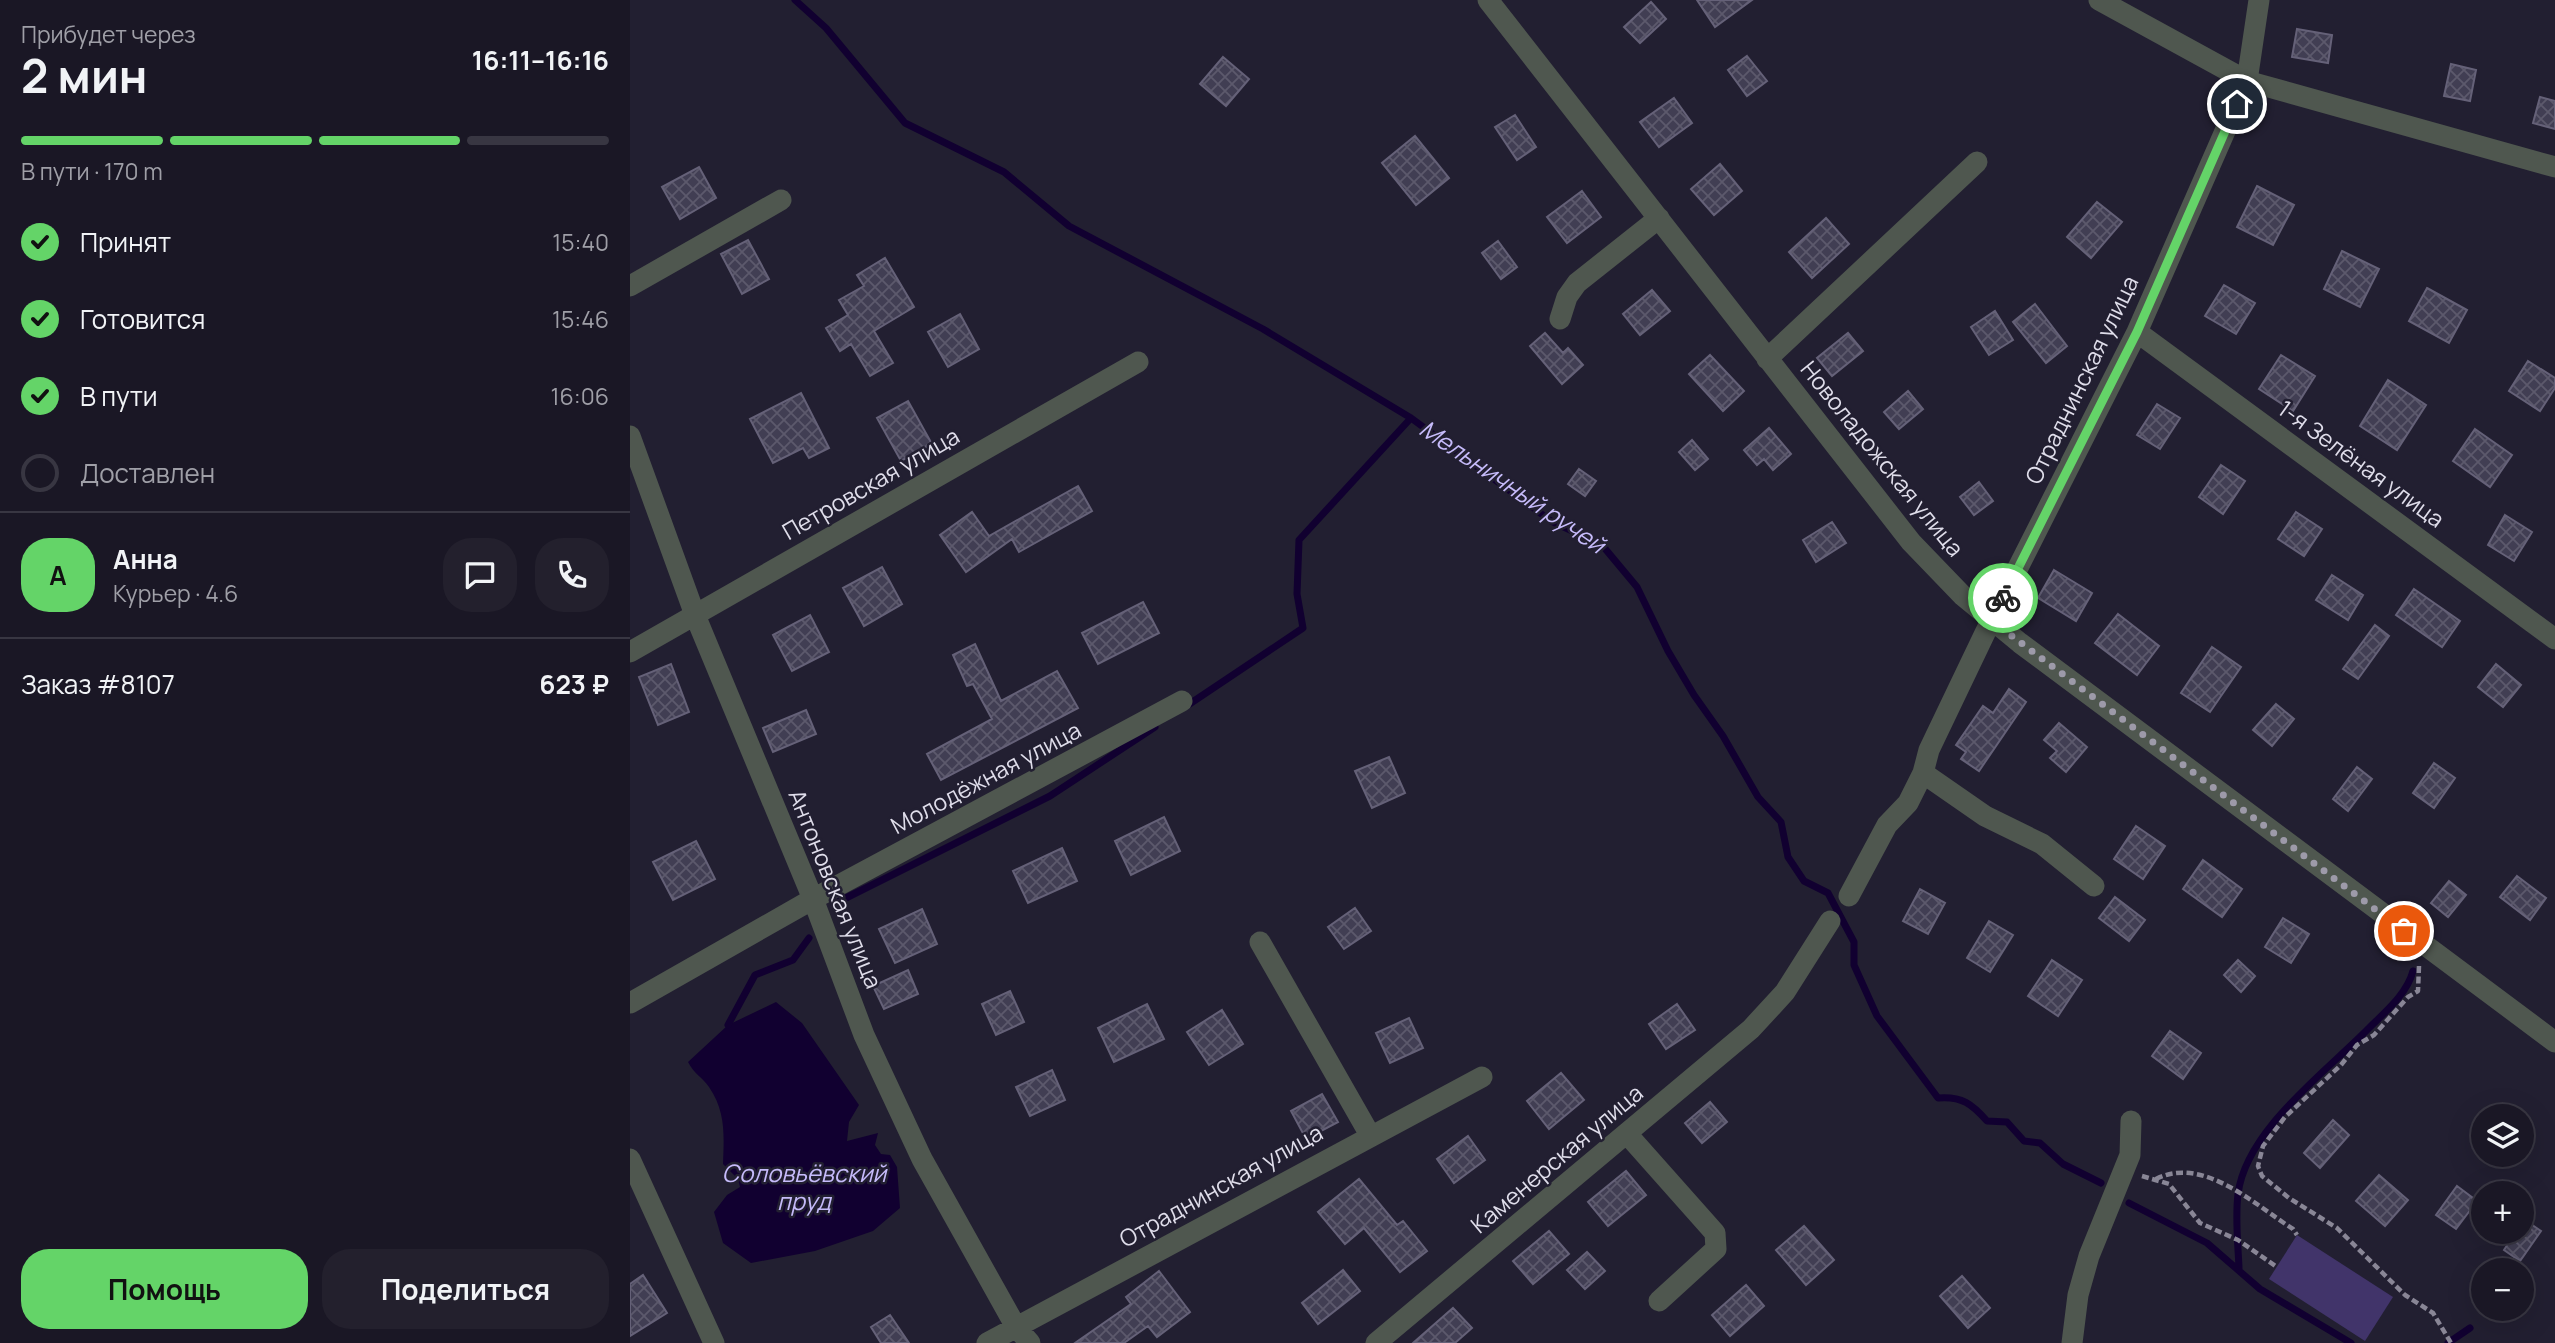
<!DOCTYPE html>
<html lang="ru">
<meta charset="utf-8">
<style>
body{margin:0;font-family:Manrope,sans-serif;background:#23202d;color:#f1f3f6;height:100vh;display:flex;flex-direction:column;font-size:26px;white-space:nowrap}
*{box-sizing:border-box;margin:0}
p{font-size:23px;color:#9f9fa7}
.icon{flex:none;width:38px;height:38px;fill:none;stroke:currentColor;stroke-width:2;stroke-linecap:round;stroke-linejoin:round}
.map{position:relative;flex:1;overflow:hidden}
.drawer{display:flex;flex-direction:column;background:#1a1725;width:630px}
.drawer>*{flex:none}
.controls{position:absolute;left:1841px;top:1104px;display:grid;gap:14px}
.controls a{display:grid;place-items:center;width:63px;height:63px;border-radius:50%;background:#1a1725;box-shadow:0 7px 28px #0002,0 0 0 2px #383642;font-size:35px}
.pin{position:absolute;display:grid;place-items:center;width:60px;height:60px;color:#fff;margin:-30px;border:4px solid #fff;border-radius:50%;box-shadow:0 2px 7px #0007}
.courier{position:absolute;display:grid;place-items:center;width:70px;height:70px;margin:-35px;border:5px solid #64d468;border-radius:50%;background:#fff;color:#222;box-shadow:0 2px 9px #0007}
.headline em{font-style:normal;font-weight:700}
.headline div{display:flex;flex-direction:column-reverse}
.headline{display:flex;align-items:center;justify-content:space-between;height:119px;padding:0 21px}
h1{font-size:46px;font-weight:700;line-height:52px}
.bar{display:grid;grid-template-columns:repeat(4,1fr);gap:10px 7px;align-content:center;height:84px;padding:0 21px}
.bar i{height:9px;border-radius:5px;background:#383642}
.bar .selected{background:#64d468}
.bar p{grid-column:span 4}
.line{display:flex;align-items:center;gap:18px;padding:0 21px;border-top:2px solid #383642}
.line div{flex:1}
.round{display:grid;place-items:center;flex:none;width:74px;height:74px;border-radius:28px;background:#23202d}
ol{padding:0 21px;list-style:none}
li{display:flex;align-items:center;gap:21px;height:77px}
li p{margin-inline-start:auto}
li .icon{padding:7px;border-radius:50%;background:#64d468;color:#111;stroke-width:4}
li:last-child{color:#9f9fa7}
li i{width:38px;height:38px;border:4px solid #383642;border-radius:50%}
.button{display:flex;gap:14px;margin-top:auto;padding:14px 21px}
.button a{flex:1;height:80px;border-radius:28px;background:#64d468;color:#111;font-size:28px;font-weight:700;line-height:80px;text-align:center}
.button a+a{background:#23202d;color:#f1f3f6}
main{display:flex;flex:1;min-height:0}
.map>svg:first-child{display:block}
</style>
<main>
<section class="drawer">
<div class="headline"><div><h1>2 мин</h1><p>Прибудет через</p></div><em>16:11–16:16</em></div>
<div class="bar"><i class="selected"></i><i class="selected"></i><i class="selected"></i><i></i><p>В пути · 170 m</p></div>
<ol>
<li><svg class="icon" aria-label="check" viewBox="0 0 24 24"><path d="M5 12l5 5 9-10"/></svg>Принят<p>15:40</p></li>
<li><svg class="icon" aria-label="check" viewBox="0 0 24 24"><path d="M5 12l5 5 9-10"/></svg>Готовится<p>15:46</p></li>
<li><svg class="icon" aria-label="check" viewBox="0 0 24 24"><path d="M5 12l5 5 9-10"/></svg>В пути<p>16:06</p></li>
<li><i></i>Доставлен</li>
</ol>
<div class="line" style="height:126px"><b class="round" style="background:#64d468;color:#111">А</b><div><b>Анна</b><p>Курьер · 4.6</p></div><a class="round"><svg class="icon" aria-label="chat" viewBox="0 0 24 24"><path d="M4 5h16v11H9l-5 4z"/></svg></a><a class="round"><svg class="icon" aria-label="phone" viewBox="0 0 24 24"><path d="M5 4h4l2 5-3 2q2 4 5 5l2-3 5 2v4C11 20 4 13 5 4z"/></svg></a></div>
<div class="line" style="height:91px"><div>Заказ #8107</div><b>623 ₽</b></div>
<div class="button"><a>Помощь</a><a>Поделиться</a></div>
</section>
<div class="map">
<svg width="1925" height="1343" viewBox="0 0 1925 1343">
<defs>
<pattern id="building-cross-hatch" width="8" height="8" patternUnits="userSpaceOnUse" patternTransform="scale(1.75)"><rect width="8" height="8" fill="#413e53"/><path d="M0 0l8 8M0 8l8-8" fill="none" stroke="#5c596c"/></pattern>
</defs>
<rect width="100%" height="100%" fill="#221f31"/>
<path fill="#41346a" d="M 1667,1235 L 1763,1297 L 1735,1341 L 1639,1279 Z"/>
<path fill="#110030" d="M 146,1002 L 172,1023 L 229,1105 L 219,1122 L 217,1141 L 248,1133 L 245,1145 L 251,1154 L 260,1155 L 267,1167 L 270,1208 L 243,1231 L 185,1251 L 121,1263 L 93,1243 L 84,1212 L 97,1195 L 110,1187 L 108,1179 L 93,1164 C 94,1135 96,1112 79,1087 C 72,1077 64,1074 58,1062 L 98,1025 Z"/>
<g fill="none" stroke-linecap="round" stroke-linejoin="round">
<path stroke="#110030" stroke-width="7" d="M 165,0 L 196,28 L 275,123 L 374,172 L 439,226 L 633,329 L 781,418 L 921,521 L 972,545 L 1007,587 L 1038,651 L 1064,695 L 1093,736 L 1128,797 L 1151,822 L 1158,857 L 1174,881 L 1198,893 L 1224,942 L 1224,965 L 1247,1016 L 1308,1098 C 1332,1096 1342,1104 1357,1121 L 1377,1122 L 1394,1141 L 1410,1143 L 1433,1164 L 1471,1183
M 555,707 L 673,628 L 667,594 L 669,540 L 781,418
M 204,904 L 420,796 L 525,727
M 98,1025 L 125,975 L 163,960 L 179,938
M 1499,1203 L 1577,1243 L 1630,1289 L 1721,1343
M 1609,1268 C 1608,1244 1605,1218 1608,1194 C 1616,1130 1696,1072 1738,1029 C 1755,1012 1777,994 1783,971
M 1818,1343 L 1840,1328"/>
</g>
<path fill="url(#building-cross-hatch)" stroke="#656178" stroke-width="2" d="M 1067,0 L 1122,0 L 1085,27 Z
M 1021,2 L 1036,19 L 1010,43 L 994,27 Z
M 1667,29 L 1702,35 L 1698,63 L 1662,57 Z
M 1117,56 L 1137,81 L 1117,96 L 1098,70 Z
M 593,57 L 619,79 L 596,106 L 570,84 Z
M 1821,64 L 1846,70 L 1840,101 L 1814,96 Z
M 1910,97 L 1925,101 L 1925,129 L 1903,123 Z
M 1044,98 L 1062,123 L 1029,147 L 1010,122 Z
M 885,115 L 906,147 L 887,160 L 865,127 Z
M 785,136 L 819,178 L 786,205 L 752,163 Z
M 1090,164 L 1112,191 L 1084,215 L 1061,189 Z
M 69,167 L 86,198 L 50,219 L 32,187 Z
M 1627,186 L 1664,205 L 1643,245 L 1607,227 Z
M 952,191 L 971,217 L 937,243 L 917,217 Z
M 1467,202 L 1492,222 L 1461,258 L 1437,237 Z
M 1196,218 L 1219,244 L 1182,278 L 1159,252 Z
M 118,240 L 139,279 L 112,294 L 91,254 Z
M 868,241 L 887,267 L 871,279 L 852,253 Z
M 1712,251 L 1749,269 L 1730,307 L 1694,289 Z
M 255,258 L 284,307 L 244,331 L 263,363 L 240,376 L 221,344 L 210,351 L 196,328 L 218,315 L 209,300 L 234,286 L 227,275 Z
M 1594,285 L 1625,303 L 1606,334 L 1575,316 Z
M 1797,288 L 1837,310 L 1819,343 L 1779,321 Z
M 1022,290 L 1040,311 L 1010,335 L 993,314 Z
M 1405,304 L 1437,346 L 1416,363 L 1383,322 Z
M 1365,311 L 1383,340 L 1359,355 L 1341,327 Z
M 330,314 L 349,349 L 318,367 L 298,332 Z
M 915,333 L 933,353 L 938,348 L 953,365 L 932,384 L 900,346 Z
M 1218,333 L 1233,351 L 1202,376 L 1187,358 Z
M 1080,355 L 1114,391 L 1093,411 L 1059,374 Z
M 1651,355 L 1685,376 L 1663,411 L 1629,389 Z
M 1898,361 L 1925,378 L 1925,388 L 1910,411 L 1879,391 Z
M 1758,380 L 1796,405 L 1767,450 L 1730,426 Z
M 1278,391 L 1293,409 L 1269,429 L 1254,412 Z
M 171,393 L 199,448 L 179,458 L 173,448 L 143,463 L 120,419 Z
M 278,401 L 302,444 L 271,461 L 247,418 Z
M 1527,404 L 1550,418 L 1530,449 L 1507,435 Z
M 1139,428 L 1161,454 L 1143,470 L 1134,459 L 1127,465 L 1114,450 Z
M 1845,429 L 1882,455 L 1860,487 L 1823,461 Z
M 1062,440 L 1078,459 L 1065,470 L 1049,452 Z
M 1591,465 L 1615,481 L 1593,514 L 1569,497 Z
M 949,469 L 966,481 L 955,496 L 938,484 Z
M 1349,482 L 1363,501 L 1344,515 L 1330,497 Z
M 448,486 L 462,511 L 389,552 L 382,539 L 336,572 L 310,535 L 342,512 L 359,536 Z
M 1666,512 L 1692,529 L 1674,556 L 1648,539 Z
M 1875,515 L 1902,532 L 1884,561 L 1858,545 Z
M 1202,522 L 1216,543 L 1186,562 L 1173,540 Z
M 252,567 L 272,604 L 234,626 L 213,588 Z
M 1424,570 L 1462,593 L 1446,621 L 1408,598 Z
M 1702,575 L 1733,595 L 1718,620 L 1686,600 Z
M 1784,589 L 1830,621 L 1812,647 L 1766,615 Z
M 513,602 L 529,633 L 468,664 L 452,633 Z
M 1488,614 L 1529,646 L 1507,675 L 1465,643 Z
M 180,615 L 199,652 L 162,671 L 143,635 Z
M 1745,625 L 1759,636 L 1728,679 L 1713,669 Z
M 345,644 L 371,701 L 427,671 L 448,708 L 311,780 L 297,754 L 362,719 L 343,684 L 337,686 L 323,655 Z
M 1582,647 L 1611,667 L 1580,712 L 1551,693 Z
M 41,664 L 59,712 L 28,725 L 9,677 Z
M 1866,664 L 1891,685 L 1873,707 L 1848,687 Z
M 1379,689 L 1396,702 L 1349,771 L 1331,759 L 1336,752 L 1326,745 L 1353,706 L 1363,713 Z
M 1646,704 L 1664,719 L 1642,746 L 1623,730 Z
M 176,710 L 186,734 L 143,752 L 133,728 Z
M 1429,723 L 1457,747 L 1436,772 L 1420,758 L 1427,751 L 1414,740 Z
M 759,757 L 775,793 L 742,808 L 725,771 Z
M 1804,763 L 1825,778 L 1804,808 L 1783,793 Z
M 1727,767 L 1742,779 L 1718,811 L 1703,799 Z
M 534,817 L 550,851 L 501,875 L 485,841 Z
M 1506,826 L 1535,846 L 1513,879 L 1484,859 Z
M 66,841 L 85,879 L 43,900 L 23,862 Z
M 432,848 L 447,881 L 398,903 L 383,871 Z
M 1573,860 L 1612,889 L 1592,917 L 1553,889 Z
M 1887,876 L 1916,898 L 1900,920 L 1870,897 Z
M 1819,881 L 1836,895 L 1818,917 L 1801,903 Z
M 1290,889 L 1315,903 L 1298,934 L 1273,921 Z
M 1485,897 L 1515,920 L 1499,941 L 1469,918 Z
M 725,908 L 741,931 L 714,949 L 698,927 Z
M 292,909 L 307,944 L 265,963 L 249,929 Z
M 1653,918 L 1679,934 L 1661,963 L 1635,947 Z
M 1359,921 L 1383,935 L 1360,972 L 1337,958 Z
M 1422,960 L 1452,980 L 1428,1016 L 1398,996 Z
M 1608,960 L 1625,976 L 1611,992 L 1594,975 Z
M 278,970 L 288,994 L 254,1009 L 243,986 Z
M 380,991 L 394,1022 L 366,1035 L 352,1004 Z
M 517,1004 L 534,1039 L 484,1062 L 468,1028 Z
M 1047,1004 L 1065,1030 L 1036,1049 L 1019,1024 Z
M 592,1010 L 613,1044 L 579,1065 L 557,1032 Z
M 779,1018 L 793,1048 L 760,1063 L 746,1033 Z
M 1540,1031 L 1571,1053 L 1553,1079 L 1522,1056 Z
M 422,1070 L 435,1100 L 400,1116 L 386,1087 Z
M 931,1073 L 954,1100 L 919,1129 L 897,1101 Z
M 692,1094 L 708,1122 L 676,1139 L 661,1111 Z
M 1080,1102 L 1097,1122 L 1072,1143 L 1055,1123 Z
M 1703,1120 L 1719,1135 L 1690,1168 L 1674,1153 Z
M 838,1136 L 855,1160 L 824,1183 L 807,1159 Z
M 996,1171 L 1016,1195 L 978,1226 L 958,1202 Z
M 1749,1175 L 1778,1200 L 1755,1226 L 1726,1201 Z
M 729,1179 L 767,1225 L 773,1221 L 797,1251 L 770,1272 L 734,1228 L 715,1244 L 688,1212 Z
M 1827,1186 L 1847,1201 L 1826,1229 L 1806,1215 Z
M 1895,1220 L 1911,1231 L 1890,1261 L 1874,1250 L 1886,1232 L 1892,1232 Z
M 1174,1226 L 1204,1260 L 1176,1285 L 1146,1250 Z
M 919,1231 L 939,1254 L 903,1284 L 883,1261 Z
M 957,1252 L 975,1271 L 955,1289 L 937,1270 Z
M 713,1270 L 730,1291 L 688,1324 L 672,1303 Z
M 529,1271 L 560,1312 L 527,1337 L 518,1326 L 494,1343 L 445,1343 L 501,1304 L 496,1297 Z
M 13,1275 L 37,1313 L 0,1336 L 0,1284 Z
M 1332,1276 L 1360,1308 L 1338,1328 L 1310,1296 Z
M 1116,1285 L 1134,1306 L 1100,1336 L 1082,1315 Z
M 823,1308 L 842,1328 L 825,1343 L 783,1343 Z
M 260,1315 L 279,1343 L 251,1343 L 241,1327 Z"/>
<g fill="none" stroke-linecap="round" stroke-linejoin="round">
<path stroke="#898696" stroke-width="4.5" stroke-dasharray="7 3.5" stroke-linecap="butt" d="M 1789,966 L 1788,991 L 1778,997 L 1744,1035 L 1727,1045 L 1711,1065 L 1655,1117 L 1633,1146 L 1628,1166 L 1632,1176 L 1659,1198 L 1707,1228 L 1775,1295 L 1803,1313 L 1821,1343
M 1512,1176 L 1539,1184 L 1570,1223 L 1608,1240 L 1647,1267
M 1526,1179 C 1573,1155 1625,1205 1663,1229 L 1667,1235"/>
<path stroke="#4f574f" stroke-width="21" d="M 858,0 L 1281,542 L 1333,596 L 1390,643 L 1925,1042
M 1469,0 L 1617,81 L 1925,167
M 0,286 L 151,200
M 930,319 L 937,297 L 947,283 L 1029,218
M 1507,332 L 1925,639
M 1137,359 L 1347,162
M 0,436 L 65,615 L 183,899 L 234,1035 L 292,1159 L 386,1327 L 400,1343
M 0,652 L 508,362
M 1293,773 L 1355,816 L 1412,844 L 1464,886
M 1219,896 L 1257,825 L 1278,803 L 1293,773 L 1299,750 L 1355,633 L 1507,332 L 1617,81 L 1629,0
M 630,942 L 740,1135
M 0,1003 L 183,899 L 552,701
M 998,1135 L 1085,1233 L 1086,1249 L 1029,1301
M 0,1159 L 84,1343
M 357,1343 L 852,1077
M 746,1343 L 1121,1029 L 1155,992 L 1200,921
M 1442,1343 L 1448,1295 L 1459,1256 L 1500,1155 L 1501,1121"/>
</g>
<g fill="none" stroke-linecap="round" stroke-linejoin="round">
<path stroke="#9d9aa9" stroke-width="7" stroke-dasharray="0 12.6" d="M 1373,598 L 1362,621 L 1774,931"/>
<path stroke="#64d468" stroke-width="9" d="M 1373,598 L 1507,332 L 1607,104"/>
</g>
<g text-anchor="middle" stroke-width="5" stroke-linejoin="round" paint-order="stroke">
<g font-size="23" fill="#dfddea" stroke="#221f31">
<text transform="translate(1452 380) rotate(-64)" y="8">Отраднинская улица</text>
<text transform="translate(1252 459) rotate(51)" y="8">Новоладожская улица</text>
<text transform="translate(1731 464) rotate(36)" y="8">1-я Зелёная улица</text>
<text transform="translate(241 484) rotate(-30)" y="8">Петровская улица</text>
<text transform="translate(356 778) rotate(-28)" y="8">Молодёжная улица</text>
<text transform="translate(205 889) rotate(68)" y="8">Антоновская улица</text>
<text transform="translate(927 1159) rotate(-40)" y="8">Каменерская улица</text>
<text transform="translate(591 1186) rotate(-29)" y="8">Отраднинская улица</text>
</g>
<g font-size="24" font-style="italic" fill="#c6bbfa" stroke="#221f31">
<text transform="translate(882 487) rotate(34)" y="8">Мельничный ручей</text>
<text x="174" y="1182">Соловьёвский<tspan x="174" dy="28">пруд</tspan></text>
</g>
</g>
</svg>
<div class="controls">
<a><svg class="icon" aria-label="layers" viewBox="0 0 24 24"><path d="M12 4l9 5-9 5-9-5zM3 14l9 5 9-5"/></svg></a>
<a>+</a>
<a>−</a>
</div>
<div class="pin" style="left:1774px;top:931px;background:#ea580c"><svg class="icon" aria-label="bag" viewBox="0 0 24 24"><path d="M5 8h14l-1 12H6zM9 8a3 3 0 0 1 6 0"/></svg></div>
<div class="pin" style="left:1607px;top:104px;background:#1f2937"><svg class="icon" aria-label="home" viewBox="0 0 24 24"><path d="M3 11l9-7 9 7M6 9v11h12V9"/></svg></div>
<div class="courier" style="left:1373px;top:598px"><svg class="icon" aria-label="bike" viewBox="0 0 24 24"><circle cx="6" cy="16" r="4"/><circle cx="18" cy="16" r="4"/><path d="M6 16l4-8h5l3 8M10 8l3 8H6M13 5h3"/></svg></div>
</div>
</main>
